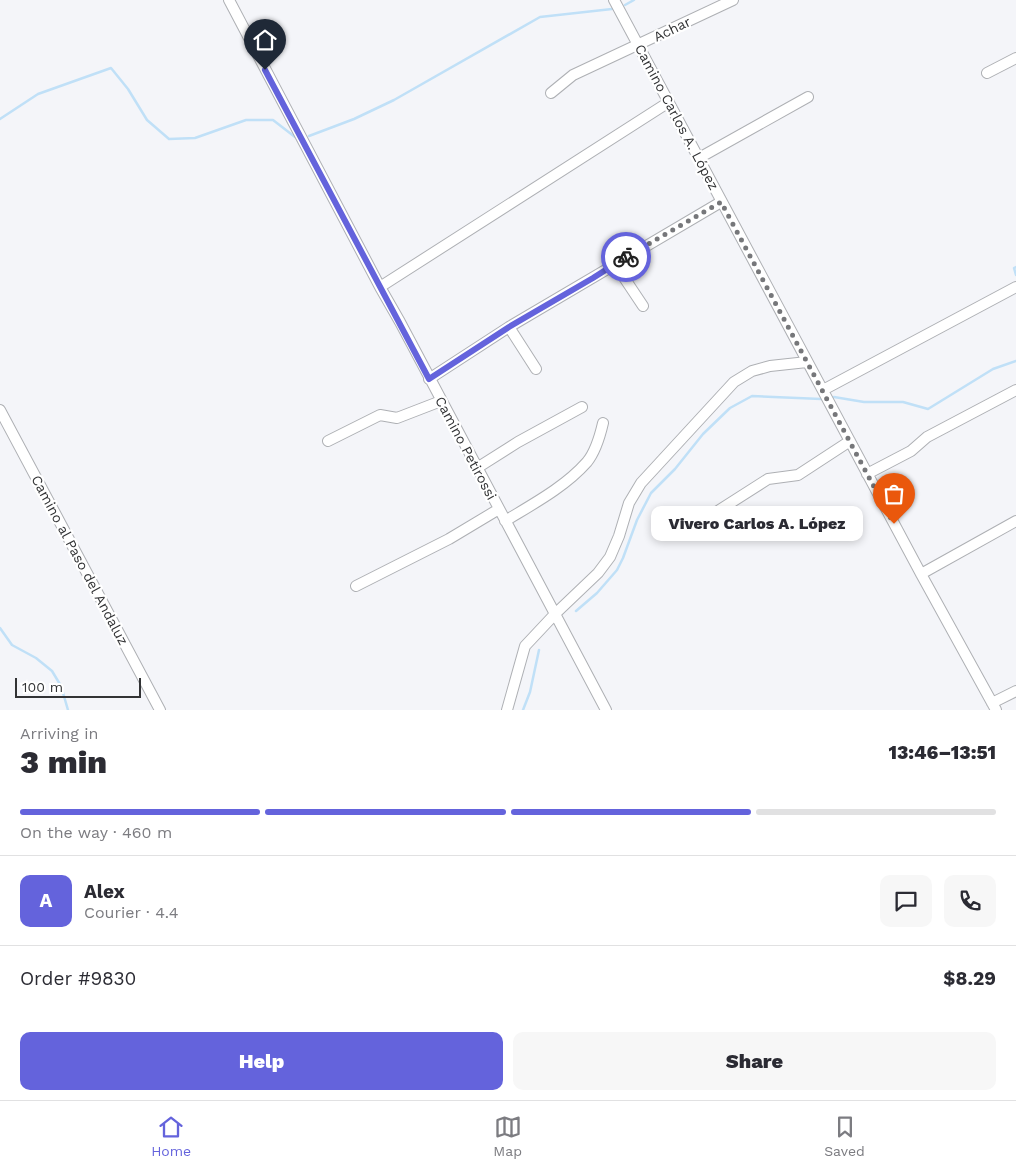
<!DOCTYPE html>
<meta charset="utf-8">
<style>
body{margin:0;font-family:"Work Sans",sans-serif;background:#f7f7f7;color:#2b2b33;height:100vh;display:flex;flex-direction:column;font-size:19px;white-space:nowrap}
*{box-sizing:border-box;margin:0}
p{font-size:16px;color:#7c7c81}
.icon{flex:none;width:28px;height:28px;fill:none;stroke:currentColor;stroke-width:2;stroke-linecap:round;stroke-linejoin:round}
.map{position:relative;height:710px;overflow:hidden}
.sheet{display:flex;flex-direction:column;background:#fff;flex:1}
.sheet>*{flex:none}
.scale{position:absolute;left:15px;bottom:12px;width:126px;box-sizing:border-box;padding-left:5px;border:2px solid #323335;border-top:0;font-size:14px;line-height:18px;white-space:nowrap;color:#323335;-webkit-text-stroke:4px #fff;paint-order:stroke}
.pin{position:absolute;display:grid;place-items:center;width:42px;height:42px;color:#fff;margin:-51px -21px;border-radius:50% 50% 50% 0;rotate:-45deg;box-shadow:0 0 5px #0007}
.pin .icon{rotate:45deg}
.courier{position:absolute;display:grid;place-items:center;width:50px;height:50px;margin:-25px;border:4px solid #6463dc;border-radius:50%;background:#fff;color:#222;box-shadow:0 1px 6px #0007}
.bubble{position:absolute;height:35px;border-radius:10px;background:#fff;box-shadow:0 2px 8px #0003;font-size:16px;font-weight:800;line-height:35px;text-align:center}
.head em{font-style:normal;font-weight:800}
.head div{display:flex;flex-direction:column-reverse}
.head{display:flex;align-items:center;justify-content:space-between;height:85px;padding:0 20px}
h1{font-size:32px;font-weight:800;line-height:38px}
.bar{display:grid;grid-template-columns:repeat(4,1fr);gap:8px 5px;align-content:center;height:60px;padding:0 20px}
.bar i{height:6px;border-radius:4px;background:#e1e1e2}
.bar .active{background:#6463dc}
.bar p{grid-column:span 4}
.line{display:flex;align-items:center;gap:12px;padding:0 20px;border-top:1px solid #e1e1e2}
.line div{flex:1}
.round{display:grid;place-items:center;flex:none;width:52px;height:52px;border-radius:10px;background:#f7f7f7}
.button{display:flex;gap:10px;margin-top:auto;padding:10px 20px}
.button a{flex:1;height:58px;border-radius:10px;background:#6463dc;color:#fff;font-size:20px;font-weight:800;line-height:58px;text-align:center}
.button a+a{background:#f7f7f7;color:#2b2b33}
.tab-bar{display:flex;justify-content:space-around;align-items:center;height:70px;border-top:1px solid #e1e1e2;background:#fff;font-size:14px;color:#7c7c81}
.tab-bar a{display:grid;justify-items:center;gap:2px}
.tab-bar .active{color:#6463dc}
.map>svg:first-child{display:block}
</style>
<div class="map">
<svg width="1016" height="710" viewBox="0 0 1016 710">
<rect width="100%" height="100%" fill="#f4f5f9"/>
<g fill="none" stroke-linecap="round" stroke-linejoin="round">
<path stroke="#c0e0f7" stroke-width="2.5" d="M 625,5 L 634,0
M 0,119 L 38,94 L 111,68 L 128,89 L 147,120 L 169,139 L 195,138 L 246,120 L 273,120 L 295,137
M 309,136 L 354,119 L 394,100 L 540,17 L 612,9
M 1016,267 L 1014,268 L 1016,275
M 834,397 L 864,402 L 903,402 L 928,409 L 993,369 L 1016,361
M 576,611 L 597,593 L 617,570 L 623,558 L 637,520 L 651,493 L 675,469 L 703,434 L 730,408 L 752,396 L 821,399
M 0,628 L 12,645 L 36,658 L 52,671 L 61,686 L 68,710
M 523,710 L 530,692 L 539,650"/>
<g stroke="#aeb0b4" stroke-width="12">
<path id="minor" d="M 229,0 L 380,287 L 400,322 L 606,710
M 614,0 L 921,574 L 996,710
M 987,73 L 1016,58
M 551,93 L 573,75 L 733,0
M 699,158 L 808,97
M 615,264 L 643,306
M 380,287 L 669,102
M 509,327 L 536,369
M 429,379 L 509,327 L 721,202
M 823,390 L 1016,287
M 0,410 L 160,710
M 328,441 L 380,415 L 397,418 L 441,401
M 477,468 L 518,442 L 582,407
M 867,474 L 911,451 L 927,437 L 1016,390
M 505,521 C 533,504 565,487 587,462 C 596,451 600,436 603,423
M 685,532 L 768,479 L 798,475 L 850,441
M 921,574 L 1016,521
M 356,586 L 449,539 L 499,509
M 992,703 L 1016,691
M 507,710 L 525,646 L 555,614 L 598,573 L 610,557 L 619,536 L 629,503 L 641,483 L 734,382 L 752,371 L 770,366 L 807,362"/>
</g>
<use href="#minor" stroke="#fff" stroke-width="10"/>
</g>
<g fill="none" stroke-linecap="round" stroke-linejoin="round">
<path stroke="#76777a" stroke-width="5" stroke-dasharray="0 9" d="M 626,257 L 721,202 L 894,524"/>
<path stroke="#6463dc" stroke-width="6" d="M 265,70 L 429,379 L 509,327 L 593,278 L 626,257"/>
</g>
<g text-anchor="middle" stroke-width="4.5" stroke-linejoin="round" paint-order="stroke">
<g font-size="14" fill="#323335" stroke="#fff">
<text transform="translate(672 29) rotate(-26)" y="5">Achar</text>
<text transform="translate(677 117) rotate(62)" y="5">Camino Carlos A. López</text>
<text transform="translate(466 448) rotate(62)" y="5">Camino Petirossi</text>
<text transform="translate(80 560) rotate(62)" y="5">Camino al Paso del Andaluz</text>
</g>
</g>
</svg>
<div class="scale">100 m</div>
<div class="pin" style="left:894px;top:524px;background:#ea580c"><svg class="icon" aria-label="bag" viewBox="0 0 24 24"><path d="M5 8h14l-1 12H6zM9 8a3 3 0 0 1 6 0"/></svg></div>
<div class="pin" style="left:265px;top:70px;background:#1f2937"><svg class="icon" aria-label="home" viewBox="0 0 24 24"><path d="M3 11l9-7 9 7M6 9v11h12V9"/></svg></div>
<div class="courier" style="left:626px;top:257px"><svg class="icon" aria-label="bike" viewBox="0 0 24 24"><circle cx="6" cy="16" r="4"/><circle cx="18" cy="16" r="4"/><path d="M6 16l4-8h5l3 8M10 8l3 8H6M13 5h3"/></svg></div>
<div class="bubble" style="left:651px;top:506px;width:212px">Vivero Carlos A. López</div>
</div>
<section class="sheet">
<div class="head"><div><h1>3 min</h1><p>Arriving in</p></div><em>13:46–13:51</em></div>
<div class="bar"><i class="active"></i><i class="active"></i><i class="active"></i><i></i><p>On the way · 460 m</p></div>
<div class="line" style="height:90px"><b class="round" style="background:#6463dc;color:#fff">A</b><div><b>Alex</b><p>Courier · 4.4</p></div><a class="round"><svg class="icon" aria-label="chat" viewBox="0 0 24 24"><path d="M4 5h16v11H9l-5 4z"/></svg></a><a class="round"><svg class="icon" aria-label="phone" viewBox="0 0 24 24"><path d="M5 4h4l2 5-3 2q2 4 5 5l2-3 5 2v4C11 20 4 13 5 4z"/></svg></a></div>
<div class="line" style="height:65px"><div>Order #9830</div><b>$8.29</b></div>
<div class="button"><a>Help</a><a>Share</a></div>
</section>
<nav class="tab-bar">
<a class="active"><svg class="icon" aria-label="home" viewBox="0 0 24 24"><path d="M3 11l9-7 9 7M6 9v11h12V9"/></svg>Home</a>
<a><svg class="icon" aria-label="map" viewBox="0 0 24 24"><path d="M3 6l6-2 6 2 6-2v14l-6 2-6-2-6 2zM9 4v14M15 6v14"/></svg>Map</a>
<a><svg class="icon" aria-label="saved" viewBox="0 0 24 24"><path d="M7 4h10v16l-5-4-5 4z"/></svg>Saved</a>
</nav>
